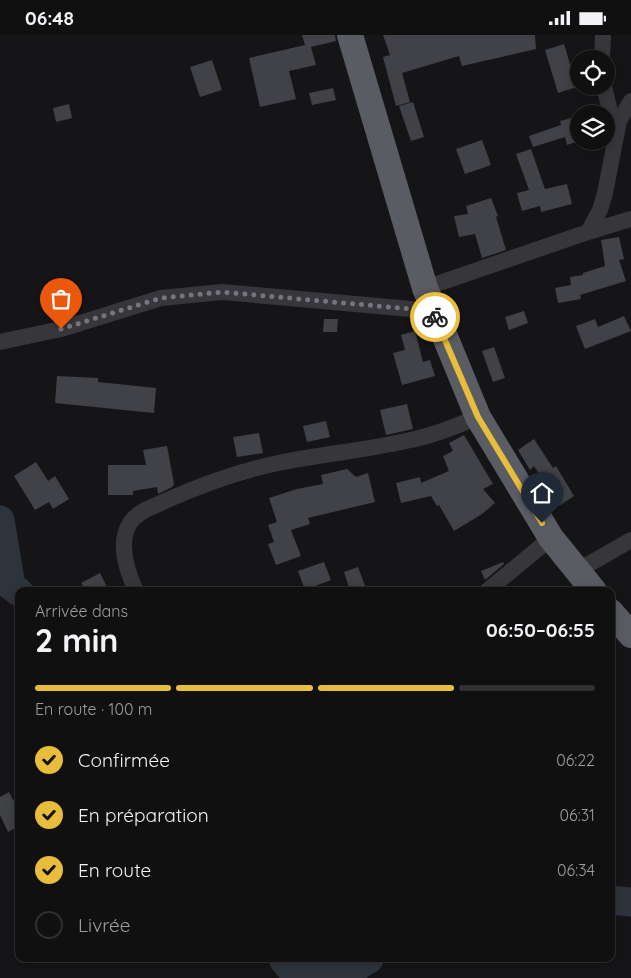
<!DOCTYPE html>
<html lang="fr">
<meta charset="utf-8">
<style>
body{margin:0;font-family:Quicksand,sans-serif;background:#19191a;color:#f1f3f6;height:100vh;display:flex;flex-direction:column;font-size:19px;white-space:nowrap}
*{box-sizing:border-box;margin:0}
p{font-size:16px;color:#9c9d9f}
.icon{flex:none;width:28px;height:28px;fill:none;stroke:currentColor;stroke-width:2;stroke-linecap:round;stroke-linejoin:round}
.map{position:relative;flex:1;overflow:hidden}
.drawer{position:absolute;left:15px;top:552px;width:600px;height:375px;display:flex;flex-direction:column;background:#101011;border-radius:10px;box-shadow:0 2px 12px #0003,0 0 0 1px #303031}
.drawer>*{flex:none}
.fabs{position:absolute;left:570px;top:15px;display:grid;gap:10px}
.fabs a{display:grid;place-items:center;width:45px;height:45px;border-radius:50%;background:#101011;box-shadow:0 2px 12px #0003,0 0 0 1px #303031;font-size:25px}
.pin{position:absolute;display:grid;place-items:center;width:42px;height:42px;color:#fff;margin:-51px -21px;border-radius:50% 50% 50% 0;rotate:-45deg;box-shadow:0 0 5px #0007}
.pin .icon{rotate:45deg}
.courier{position:absolute;display:grid;place-items:center;width:50px;height:50px;margin:-25px;border:4px solid #e8bd3b;border-radius:50%;background:#fff;color:#222;box-shadow:0 1px 6px #0007}
.summary em{font-style:normal;font-weight:700}
.summary div{display:flex;flex-direction:column-reverse}
.summary{display:flex;align-items:center;justify-content:space-between;height:85px;padding:0 20px}
h1{font-size:32px;font-weight:700;line-height:38px}
.bar{display:grid;grid-template-columns:repeat(4,1fr);gap:8px 5px;align-content:center;height:60px;padding:0 20px}
.bar i{height:6px;border-radius:4px;background:#303031}
.bar .on{background:#e8bd3b}
.bar p{grid-column:span 4}
ol{padding:0 20px;list-style:none}
li{display:flex;align-items:center;gap:15px;height:55px}
li p{margin-inline-start:auto}
li .icon{padding:5px;border-radius:50%;background:#e8bd3b;color:#111;stroke-width:4}
li:last-child{color:#9c9d9f}
li i{width:28px;height:28px;border:2px solid #303031;border-radius:50%}
.status{display:flex;justify-content:space-between;align-items:center;height:35px;padding:0 25px;background:#101011;direction:ltr}
.status svg{height:14px;fill:currentColor}
.map>svg:first-child{display:block}
</style>
<div class="status"><b>06:48</b><svg viewBox="0 0 49 12"><path d="M0 12V9h3v3zM5 12V6h3v6zM10 12V3h3v9zM15 12V0h3v12zM26 1h20v11H26zM47 4h2v5h-2z"/></svg></div>
<div class="map">
<svg width="631" height="943" viewBox="0 0 631 943">
<rect width="100%" height="100%" fill="#151517"/>
<g fill="none" stroke-linecap="round" stroke-linejoin="round">
<path stroke="#2e343c" stroke-width="29" d="M 0,485 L 11,551 L 19,557
M 611,865 L 631,867
M 283,924 L 295,939 L 344,939 L 369,924"/>
</g>
<path fill="#414247" d="M 302,0 L 335,0 L 336,6 L 311,12 L 316,30 L 289,36 L 296,64 L 260,72 L 249,23 L 305,10 Z
M 383,0 L 535,0 L 536,14 L 462,31 L 459,21 L 402,38 L 410,67 L 396,71 L 383,22 L 390,20 Z
M 564,9 L 577,52 L 558,58 L 545,15 Z
M 212,25 L 222,55 L 200,62 L 190,32 Z
M 333,53 L 336,65 L 312,70 L 309,58 Z
M 413,67 L 424,102 L 411,106 L 399,71 Z
M 69,69 L 72,83 L 56,87 L 53,73 Z
M 579,81 L 579,106 L 567,110 L 565,102 L 533,112 L 529,101 L 561,90 L 560,86 Z
M 482,105 L 491,130 L 465,139 L 456,114 Z
M 531,114 L 545,154 L 567,149 L 572,169 L 541,177 L 540,171 L 522,176 L 517,158 L 529,155 L 516,119 Z
M 491,163 L 498,181 L 496,182 L 506,215 L 482,223 L 475,199 L 459,202 L 454,181 L 468,179 L 466,171 Z
M 619,202 L 624,224 L 619,225 L 626,246 L 580,260 L 581,264 L 558,268 L 555,253 L 571,250 L 570,242 L 583,240 L 583,238 L 605,231 L 601,205 Z
M 524,276 L 528,288 L 509,295 L 505,282 Z
M 624,281 L 631,296 L 585,314 L 576,291 L 595,284 L 598,292 Z
M 324,284 L 338,284 L 337,297 L 323,297 Z
M 415,296 L 423,327 L 430,325 L 435,341 L 402,350 L 393,318 L 405,315 L 401,300 Z
M 494,312 L 505,343 L 493,347 L 482,316 Z
M 57,341 L 98,343 L 98,347 L 156,353 L 154,378 L 55,368 Z
M 407,369 L 413,394 L 386,400 L 380,375 Z
M 326,386 L 330,402 L 307,407 L 303,391 Z
M 259,398 L 263,418 L 237,422 L 233,402 Z
M 464,400 L 493,449 L 483,454 L 495,468 L 482,479 L 454,496 L 439,470 L 437,471 L 431,461 L 401,468 L 396,448 L 420,442 L 421,448 L 449,436 L 443,421 L 453,416 L 449,408 Z
M 534,404 L 553,433 L 556,431 L 574,461 L 559,471 L 534,431 L 530,435 L 518,415 Z
M 167,411 L 174,449 L 172,452 L 158,459 L 157,452 L 133,456 L 133,460 L 108,460 L 108,430 L 146,430 L 143,415 Z
M 36,427 L 48,446 L 55,441 L 69,464 L 53,474 L 49,467 L 35,475 L 14,441 Z
M 347,434 L 356,442 L 368,438 L 375,467 L 308,483 L 310,489 L 291,495 L 301,521 L 276,530 L 268,509 L 274,507 L 268,490 L 277,487 L 269,463 L 297,454 L 323,449 L 321,440 Z
M 324,527 L 331,545 L 305,555 L 298,536 Z
M 503,527 L 504,529 L 485,545 L 481,536 Z
M 358,532 L 367,556 L 350,556 L 344,537 Z
M 100,538 L 109,556 L 86,556 L 81,548 Z
M 9,757 L 19,776 L 19,791 L 8,797 L 0,780 L 0,762 Z"/>
<g fill="none" stroke-linecap="round" stroke-linejoin="round">
<path stroke="#36363b" stroke-width="16" d="M 602,24 L 603,0
M 604,51 L 615,98
M 588,197 L 631,184
M 425,253 L 588,197 L 600,175 L 605,158 L 619,86 L 631,66
M 0,307 L 61,294 L 161,263 L 222,257 L 433,276
M 577,536 L 631,505
M 136,556 C 127,536 117,508 130,488 C 137,476 154,472 165,466 C 203,449 242,435 283,427 C 324,419 366,415 406,406 C 432,401 454,392 478,382
M 487,556 L 551,503"/>
<path stroke="#5a5c63" stroke-width="26" d="M 350,0 L 425,253 L 478,382 L 551,503 L 594,556
M 611,577 L 631,600"/>
</g>
<g fill="none" stroke-linecap="round" stroke-linejoin="round">
<path stroke="#74767e" stroke-width="5" stroke-dasharray="0 9" d="M 61,294 L 161,263 L 222,257 L 433,276 L 435,282"/>
<path stroke="#e8bd3b" stroke-width="6" d="M 435,282 L 478,382 L 542,488"/>
</g>
</svg>
<div class="fabs">
<a><svg class="icon" aria-label="locate" viewBox="0 0 24 24"><circle cx="12" cy="12" r="6"/><path d="M12 2v4M12 18v4M2 12h4M18 12h4"/></svg></a>
<a><svg class="icon" aria-label="layers" viewBox="0 0 24 24"><path d="M12 4l9 5-9 5-9-5zM3 14l9 5 9-5"/></svg></a>
</div>
<div class="pin" style="left:61px;top:294px;background:#ea580c"><svg class="icon" aria-label="bag" viewBox="0 0 24 24"><path d="M5 8h14l-1 12H6zM9 8a3 3 0 0 1 6 0"/></svg></div>
<div class="pin" style="left:542px;top:488px;background:#1f2937"><svg class="icon" aria-label="home" viewBox="0 0 24 24"><path d="M3 11l9-7 9 7M6 9v11h12V9"/></svg></div>
<div class="courier" style="left:435px;top:282px"><svg class="icon" aria-label="bike" viewBox="0 0 24 24"><circle cx="6" cy="16" r="4"/><circle cx="18" cy="16" r="4"/><path d="M6 16l4-8h5l3 8M10 8l3 8H6M13 5h3"/></svg></div>
<section class="drawer">
<div class="summary"><div><h1>2 min</h1><p>Arrivée dans</p></div><em>06:50–06:55</em></div>
<div class="bar"><i class="on"></i><i class="on"></i><i class="on"></i><i></i><p>En route · 100 m</p></div>
<ol>
<li><svg class="icon" aria-label="check" viewBox="0 0 24 24"><path d="M5 12l5 5 9-10"/></svg>Confirmée<p>06:22</p></li>
<li><svg class="icon" aria-label="check" viewBox="0 0 24 24"><path d="M5 12l5 5 9-10"/></svg>En préparation<p>06:31</p></li>
<li><svg class="icon" aria-label="check" viewBox="0 0 24 24"><path d="M5 12l5 5 9-10"/></svg>En route<p>06:34</p></li>
<li><i></i>Livrée</li>
</ol>
</section>
</div>
